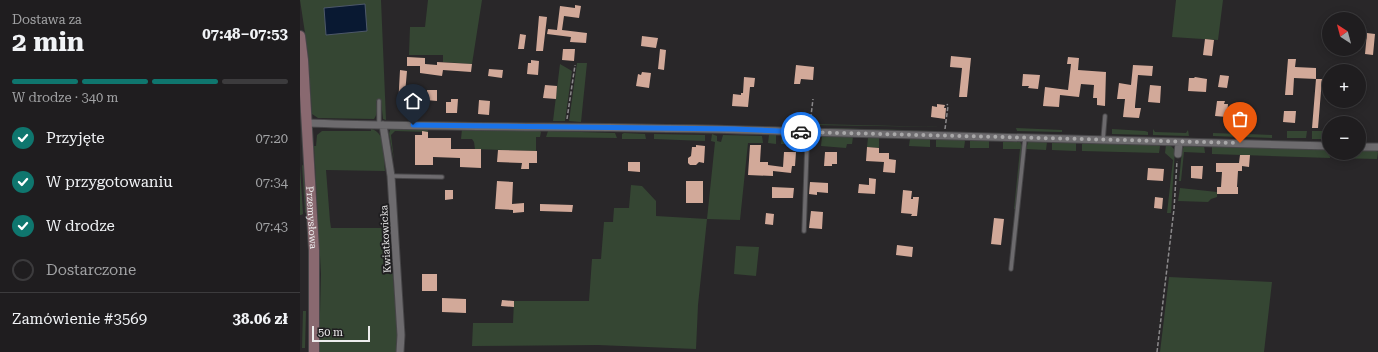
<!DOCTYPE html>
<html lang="pl">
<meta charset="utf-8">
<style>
body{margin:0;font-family:"Roboto Serif",serif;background:#272628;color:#f1f3f6;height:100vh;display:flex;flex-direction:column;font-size:15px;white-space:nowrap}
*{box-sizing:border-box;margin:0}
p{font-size:13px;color:#a1a2a4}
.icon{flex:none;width:22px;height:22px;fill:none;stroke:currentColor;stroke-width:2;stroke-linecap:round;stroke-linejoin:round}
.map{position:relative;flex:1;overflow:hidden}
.details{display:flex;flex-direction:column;background:#1f1d1f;width:300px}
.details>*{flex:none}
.needle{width:26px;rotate:324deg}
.controls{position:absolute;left:1022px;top:12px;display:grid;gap:8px}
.controls a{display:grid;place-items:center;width:44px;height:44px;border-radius:50%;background:#1f1d1f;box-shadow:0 2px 10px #0003,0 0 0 1px #3c3b3d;font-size:20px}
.scale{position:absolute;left:12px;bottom:10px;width:58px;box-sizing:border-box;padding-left:4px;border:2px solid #edeced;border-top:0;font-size:11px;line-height:14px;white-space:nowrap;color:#edeced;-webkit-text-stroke:3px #1f1e20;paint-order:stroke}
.pin{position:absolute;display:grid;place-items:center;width:34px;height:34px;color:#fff;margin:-41px -17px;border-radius:50% 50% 50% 0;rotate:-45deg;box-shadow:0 0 4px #0007}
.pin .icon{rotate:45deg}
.courier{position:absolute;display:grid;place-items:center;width:40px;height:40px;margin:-20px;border:3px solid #1a73e8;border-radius:50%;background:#fff;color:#222;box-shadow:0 1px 5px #0007}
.headline em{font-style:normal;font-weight:700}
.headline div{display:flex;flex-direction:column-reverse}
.headline{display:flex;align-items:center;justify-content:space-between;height:68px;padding:0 12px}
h1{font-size:26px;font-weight:700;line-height:30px}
.bar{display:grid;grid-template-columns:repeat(4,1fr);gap:6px 4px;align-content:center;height:48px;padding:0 12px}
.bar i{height:5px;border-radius:3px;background:#3c3b3d}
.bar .selected{background:#0f766e}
.bar p{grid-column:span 4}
.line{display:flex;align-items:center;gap:10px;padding:0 12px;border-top:1px solid #3c3b3d}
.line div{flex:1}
ol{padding:0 12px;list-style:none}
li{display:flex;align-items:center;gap:12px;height:44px}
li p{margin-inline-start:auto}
li .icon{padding:4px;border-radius:50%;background:#0f766e;color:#fff;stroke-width:4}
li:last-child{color:#a1a2a4}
li i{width:22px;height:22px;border:2px solid #3c3b3d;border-radius:50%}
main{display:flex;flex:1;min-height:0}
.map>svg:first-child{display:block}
</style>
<main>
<section class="details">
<div class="headline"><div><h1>2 min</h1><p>Dostawa za</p></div><em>07:48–07:53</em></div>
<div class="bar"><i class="selected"></i><i class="selected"></i><i class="selected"></i><i></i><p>W drodze · 340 m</p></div>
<ol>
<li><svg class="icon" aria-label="check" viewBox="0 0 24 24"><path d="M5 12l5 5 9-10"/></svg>Przyjęte<p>07:20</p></li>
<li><svg class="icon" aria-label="check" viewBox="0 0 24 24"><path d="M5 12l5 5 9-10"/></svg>W przygotowaniu<p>07:34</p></li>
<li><svg class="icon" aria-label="check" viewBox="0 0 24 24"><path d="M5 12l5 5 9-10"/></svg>W drodze<p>07:43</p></li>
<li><i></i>Dostarczone</li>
</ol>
<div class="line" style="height:52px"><div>Zamówienie #3569</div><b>38.06 zł</b></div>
</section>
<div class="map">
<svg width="1078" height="352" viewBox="0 0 1078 352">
<rect width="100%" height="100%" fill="#292729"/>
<path fill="#354633" d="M 0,0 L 81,0 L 86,120 L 83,119 L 81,101 L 76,101 C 77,108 78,114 74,119 L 18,118 L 12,114 L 8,53 Z
M 128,0 L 182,0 L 172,64 L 143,62 L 143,55 L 109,55 L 110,27 L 125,27 Z
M 876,0 L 923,0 L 918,40 L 872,37 Z
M 277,63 L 287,63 L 281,122 L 269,121 Z
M 260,64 L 272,71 L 265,121 L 253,121 Z
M 512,124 L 643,127 L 511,125 Z
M 95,128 L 128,130 L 128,132 L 95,131 L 91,135 L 94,160 L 89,134 L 90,130 Z
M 529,128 L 643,131 L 529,129 Z
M 716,128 L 762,130 L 762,132 L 717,131 Z
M 71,129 C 87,132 84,158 85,171 L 26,170 L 30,221 L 31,228 L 89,228 L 98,339 L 97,352 L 19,352 L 21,274 L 14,146 L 16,146 L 17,135 L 22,131 L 71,131 Z
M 162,129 L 240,131 L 241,132 L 240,137 L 236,137 L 236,151 L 175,149 L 174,142 L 172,139 L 161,139 Z
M 812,129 L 845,131 L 848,132 L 848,135 L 812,134 Z
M 853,129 L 855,132 L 886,133 L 888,130 L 889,136 L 853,135 Z
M 248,131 L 315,133 L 317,138 L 246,137 Z
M 987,131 L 1007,131 L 1006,138 L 987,138 Z
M 1012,131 L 1025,131 L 1025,135 L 1029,135 L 1029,139 L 1012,139 Z
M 324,133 L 345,134 L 346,139 L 322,139 L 322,134 Z
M 913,133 L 941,134 L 941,137 L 913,136 Z
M 354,134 L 405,135 L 405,141 L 354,139 Z
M 412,134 L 417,136 L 417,141 L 421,142 L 423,135 L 462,136 L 463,143 L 448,143 L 440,220 L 407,219 L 398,305 L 396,349 L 298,345 L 172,346 L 173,323 L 213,323 L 214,301 L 289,301 L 292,259 L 301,259 L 304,222 L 313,222 L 314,208 L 329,208 L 331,185 L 342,186 L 356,201 L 356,216 L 407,219 L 415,142 L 411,141 Z
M 947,134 L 972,135 L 972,138 L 946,137 Z
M 469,135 L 476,135 L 476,144 L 468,143 Z
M 482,135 L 494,136 L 494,144 L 481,144 Z
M 510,136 L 516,136 L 516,145 L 509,145 Z
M 522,136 L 553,137 L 552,144 L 547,144 L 546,148 L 521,146 Z
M 579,137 L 579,148 L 567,147 L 568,138 Z
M 611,138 L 630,138 L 630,147 L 609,146 L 610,139 Z
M 638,138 L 664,140 L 665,141 L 664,148 L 636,147 L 636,139 Z
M 672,139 L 689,140 L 689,148 L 670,148 L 670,141 Z
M 705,141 L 720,141 L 722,146 L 715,209 L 714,209 L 720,149 L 703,149 L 703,142 Z
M 728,142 L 747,142 L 746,150 L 726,149 Z
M 754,142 L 776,143 L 776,151 L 752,150 L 752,143 Z
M 784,143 L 859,145 L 860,146 L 859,153 L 782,151 L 782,144 Z
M 866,145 L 871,146 L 875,150 L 871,213 L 867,213 L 873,160 L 865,153 Z
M 887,145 L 904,146 L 905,153 L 884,152 L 881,181 L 879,181 L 882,150 L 884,146 Z
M 913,146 L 1029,150 L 1030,158 L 912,154 L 912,147 Z
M 1059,150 L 1076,151 L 1078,152 L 1077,159 L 1035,158 L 1035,153 L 1059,153 Z
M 2,165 L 4,166 L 7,212 L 5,213 Z
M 0,166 L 3,214 L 1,215 L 0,215 Z
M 880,188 L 917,192 L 917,197 L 911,199 L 908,202 L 878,201 Z
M 436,246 L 459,247 L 456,276 L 434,274 Z
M 869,277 L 972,282 L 964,352 L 860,352 Z
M 3,311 L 6,311 L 5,348 L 2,348 Z"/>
<path fill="#091932" stroke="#4d586a" d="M 65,4 L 67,31 L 26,35 L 24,8 Z"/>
<path fill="#d2a999" d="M 275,5 L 281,6 L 279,18 L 264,16 L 262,30 L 287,33 L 286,43 L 270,42 L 271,37 L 247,34 L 248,29 L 257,30 L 260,6 L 275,8 Z
M 239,16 L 247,17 L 243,51 L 236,51 Z
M 1067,33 L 1075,34 L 1073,55 L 1065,54 Z
M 220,34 L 226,35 L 224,49 L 218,49 Z
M 342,36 L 358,38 L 356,48 L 341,46 Z
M 905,39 L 914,40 L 912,56 L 903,55 Z
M 263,49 L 275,49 L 274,61 L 262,60 Z
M 360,49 L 366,50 L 364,70 L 358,69 Z
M 651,56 L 671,58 L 667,97 L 659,97 L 662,68 L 650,67 Z
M 107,57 L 125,58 L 125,64 L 137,65 L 137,62 L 172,64 L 171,72 L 143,70 L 142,76 L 120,73 L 120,66 L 107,66 Z
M 768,57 L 779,58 L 778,70 L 806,72 L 805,106 L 797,105 L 797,98 L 793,98 L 794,85 L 781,84 L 779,97 L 760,95 L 759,107 L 743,106 L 745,87 L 768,90 L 771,64 L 767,64 Z
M 988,59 L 996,59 L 995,67 L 1016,68 L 1016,79 L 994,78 L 993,95 L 985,95 Z
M 231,60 L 239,61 L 238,75 L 227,74 L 228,63 L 231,63 Z
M 496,65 L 514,67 L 513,80 L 501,79 L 500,84 L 494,84 Z
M 833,65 L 853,66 L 852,76 L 838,75 L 835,106 L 835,108 L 841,108 L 839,118 L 823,117 L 825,99 L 817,99 L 819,83 L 831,85 Z
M 189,69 L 203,70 L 202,78 L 188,76 Z
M 100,70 L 107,71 L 105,94 L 110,94 L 110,108 L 98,107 Z
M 342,72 L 351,73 L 349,88 L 336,86 L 338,74 L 341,75 Z
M 723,74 L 740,75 L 738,89 L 728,88 L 729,86 L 722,86 Z
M 920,75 L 929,76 L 927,88 L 918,87 Z
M 444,77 L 455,78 L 454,87 L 450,87 L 448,107 L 432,106 L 433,94 L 441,95 L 441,93 L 443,93 Z
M 895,77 L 907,79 L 906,92 L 888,91 L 889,78 L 894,78 Z
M 1016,79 L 1022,79 L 1018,128 L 1012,128 Z
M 245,85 L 257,86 L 256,99 L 243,98 Z
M 850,85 L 861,86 L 860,103 L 848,102 Z
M 127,90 L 137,90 L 137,101 L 126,100 Z
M 151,99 L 158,99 L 157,113 L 146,113 L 146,102 L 151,102 Z
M 179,100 L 190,101 L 189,115 L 178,114 Z
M 917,101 L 925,101 L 924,104 L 928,104 L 927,117 L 915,116 Z
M 637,104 L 645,105 L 644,108 L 646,108 L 645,119 L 631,117 L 632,106 L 637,107 Z
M 984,111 L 996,111 L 995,123 L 983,122 Z
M 122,131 L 128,132 L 128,138 L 151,138 L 151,149 L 181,149 L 181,168 L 160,167 L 160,158 L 133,157 L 133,165 L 115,165 L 115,135 L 122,135 Z
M 396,145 L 405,146 L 404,163 L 399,162 L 396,165 L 390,165 L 388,163 L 388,158 L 391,156 L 392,147 L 396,147 Z
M 450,145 L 461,145 L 460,162 L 468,162 L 468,165 L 483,167 L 484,152 L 496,152 L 495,166 L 492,166 L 491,173 L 473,171 L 473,176 L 448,175 Z
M 567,147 L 579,148 L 579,153 L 589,153 L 589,159 L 596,160 L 595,173 L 583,172 L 584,162 L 566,161 Z
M 198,150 L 237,151 L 237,163 L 229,163 L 229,169 L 221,169 L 222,163 L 197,162 Z
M 525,152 L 537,152 L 537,164 L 532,164 L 532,166 L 524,166 Z
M 940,155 L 950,155 L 949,167 L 942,166 L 942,171 L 938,171 L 937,187 L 938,187 L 938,194 L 917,194 L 917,187 L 921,187 L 922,172 L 916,172 L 916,163 L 939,163 Z
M 328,162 L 340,162 L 340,172 L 328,171 Z
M 891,166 L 903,166 L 902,179 L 891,178 Z
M 848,168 L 864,169 L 863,181 L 847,180 Z
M 569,178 L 576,179 L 575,194 L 558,193 L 559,184 L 569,185 Z
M 197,181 L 213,182 L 212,204 L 224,203 L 224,212 L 213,213 L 213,210 L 195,209 Z
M 386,181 L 403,181 L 403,203 L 386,203 Z
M 510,182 L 528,183 L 528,193 L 517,192 L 517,195 L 509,194 Z
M 472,187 L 494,188 L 493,198 L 472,198 Z
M 145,190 L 153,190 L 153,199 L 145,200 Z
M 603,190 L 612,191 L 611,199 L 613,199 L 613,197 L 619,197 L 617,216 L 611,216 L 612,214 L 601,213 Z
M 855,197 L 863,198 L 862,209 L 854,208 Z
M 240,204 L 273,205 L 272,212 L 240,211 Z
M 511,211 L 523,212 L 522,229 L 509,228 Z
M 466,213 L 474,214 L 473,225 L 465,224 Z
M 694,218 L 704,219 L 701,245 L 691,244 Z
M 597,245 L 613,247 L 612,257 L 596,255 Z
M 122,274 L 137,274 L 137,291 L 122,291 Z
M 142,298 L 166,299 L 166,313 L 142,312 Z
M 202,300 L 214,301 L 214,307 L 201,306 Z"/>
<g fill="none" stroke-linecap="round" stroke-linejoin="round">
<g stroke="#464547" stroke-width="5.5">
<path id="lane" d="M 79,101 L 79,125
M 803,140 L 805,116
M 91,176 L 142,177
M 504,231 L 507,145 L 506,132
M 711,269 L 725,138"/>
</g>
<g stroke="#464547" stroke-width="9">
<path id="street" d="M 6,123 C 172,129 339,125 506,132 L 1029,146
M 83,125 L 91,176 L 101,335 L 100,352
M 1059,147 L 1078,147
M 878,154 L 879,142"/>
</g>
<g stroke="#464547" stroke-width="12">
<g id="secondary">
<path id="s1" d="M 0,36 L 3,60 L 14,250 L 14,352"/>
</g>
</g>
<path stroke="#8b898b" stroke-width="1.5" stroke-dasharray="4 2" stroke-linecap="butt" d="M 267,119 L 275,65
M 510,124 L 513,99
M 645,129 L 648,106 L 647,104
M 857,352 L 874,209 L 877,161"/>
<use href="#lane" stroke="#6d6b6e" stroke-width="3.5"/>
<use href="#street" stroke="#6d6b6e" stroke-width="7"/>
<use href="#secondary" stroke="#896970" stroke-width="10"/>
</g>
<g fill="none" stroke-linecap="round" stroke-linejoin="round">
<path stroke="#a8a7a8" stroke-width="4" stroke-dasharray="0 7.2" d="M 501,132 L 940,143"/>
<path stroke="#1a73e8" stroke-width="5" d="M 113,125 L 434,129 L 501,132"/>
</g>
<g text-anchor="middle" stroke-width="4" stroke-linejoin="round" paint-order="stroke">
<g font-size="10" fill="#edeced" stroke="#1f1e20">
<text dy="4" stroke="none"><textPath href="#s1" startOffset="182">Przemysłowa</textPath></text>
<text transform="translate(85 239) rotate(-93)" y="4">Kwiatkowicka</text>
</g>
</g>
</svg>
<div class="controls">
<a><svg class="needle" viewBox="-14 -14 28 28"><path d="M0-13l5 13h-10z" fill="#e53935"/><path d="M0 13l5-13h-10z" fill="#a1a2a4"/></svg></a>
<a>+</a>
<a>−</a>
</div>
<div class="scale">50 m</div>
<div class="pin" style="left:940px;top:143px;background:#ea580c"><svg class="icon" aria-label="bag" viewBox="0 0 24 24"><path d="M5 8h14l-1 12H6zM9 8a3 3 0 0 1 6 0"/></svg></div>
<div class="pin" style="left:113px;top:125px;background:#1f2937"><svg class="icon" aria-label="home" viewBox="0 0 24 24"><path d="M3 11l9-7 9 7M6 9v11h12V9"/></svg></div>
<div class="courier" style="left:501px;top:132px"><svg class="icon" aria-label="car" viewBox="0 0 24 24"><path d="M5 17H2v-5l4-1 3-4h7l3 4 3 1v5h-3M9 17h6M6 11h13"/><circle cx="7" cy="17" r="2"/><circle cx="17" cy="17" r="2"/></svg></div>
</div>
</main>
